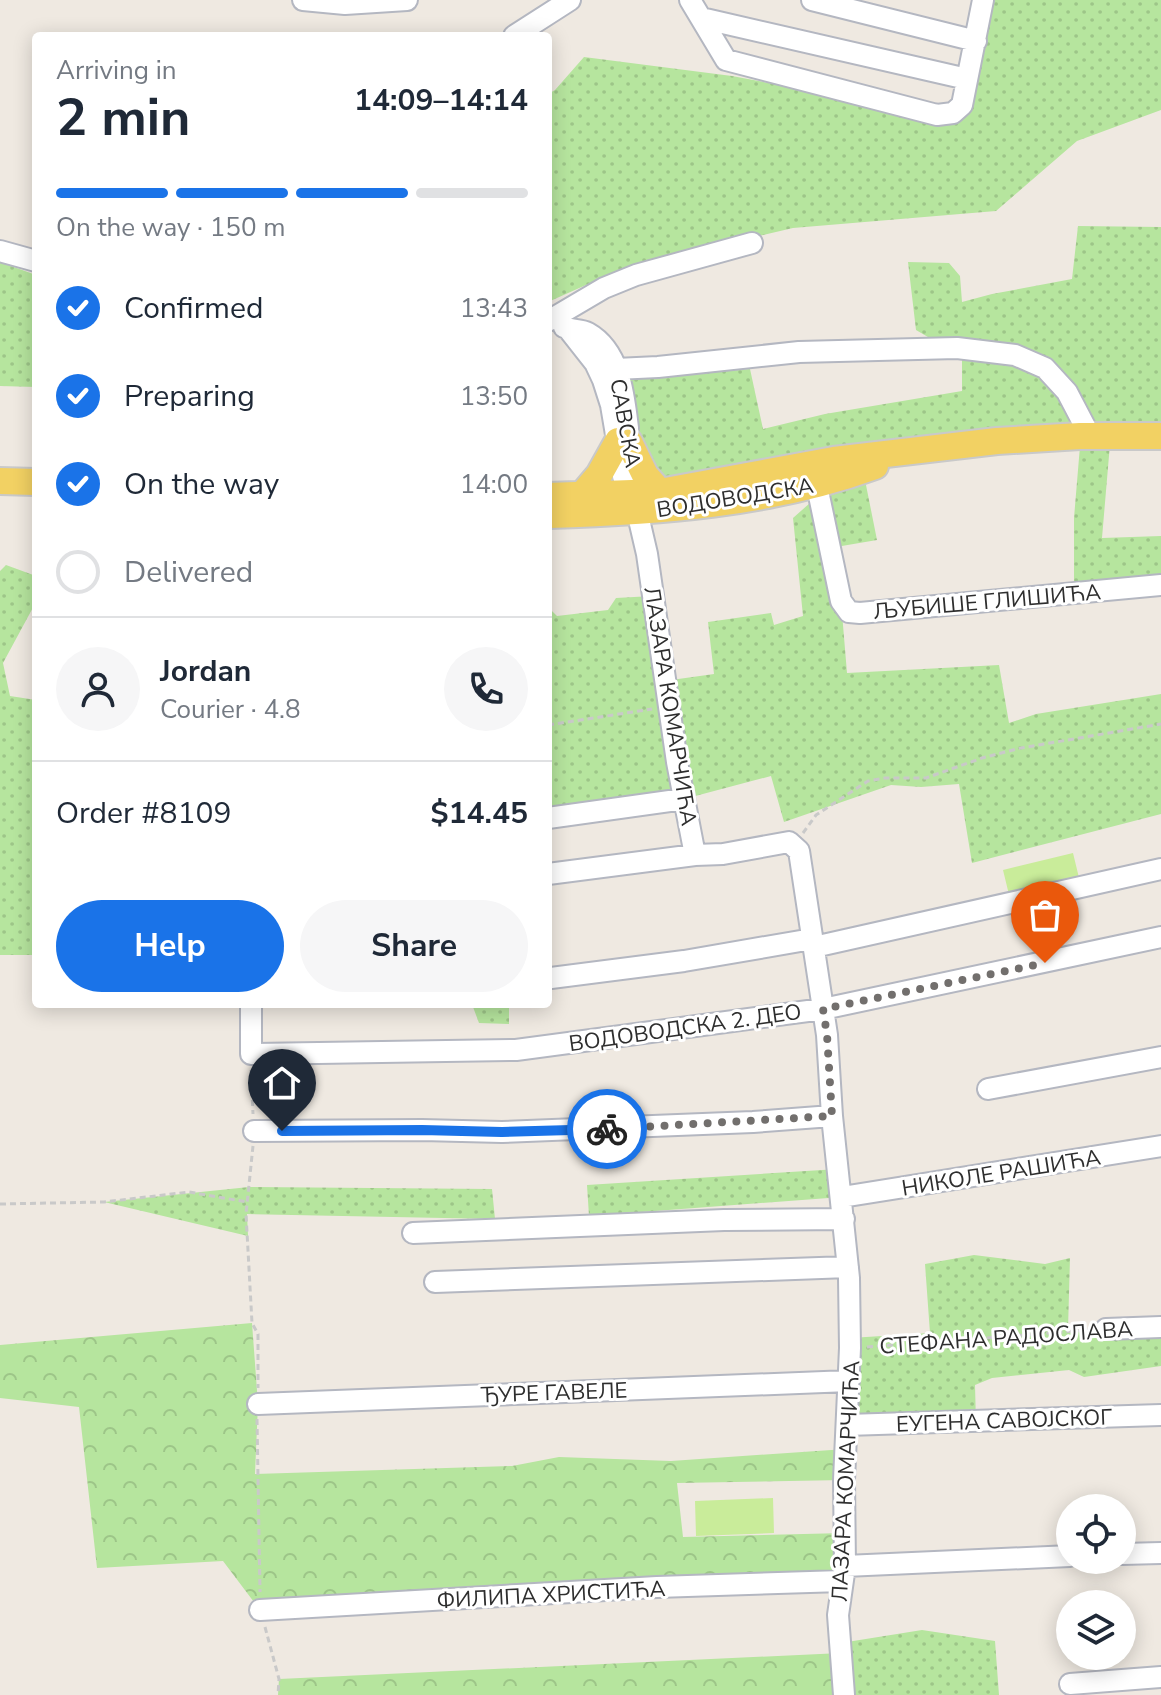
<!DOCTYPE html>
<meta charset="utf-8">
<style>
body{margin:0;font-family:"Nunito Sans",sans-serif;background:#f6f6f7;color:#1f2937;height:100vh;display:flex;flex-direction:column;font-size:30px;white-space:nowrap}
*{box-sizing:border-box;margin:0}
p{font-size:26px;color:#747a83}
.icon{flex:none;width:44px;height:44px;fill:none;stroke:currentColor;stroke-width:2;stroke-linecap:round;stroke-linejoin:round}
.map{position:relative;flex:1;overflow:hidden}
.drawer{position:absolute;left:32px;top:32px;width:520px;height:976px;display:flex;flex-direction:column;background:#fff;border-radius:8px;box-shadow:0 4px 20px #0003}
.drawer>*{flex:none}
.buttons{position:absolute;left:1056px;top:1494px;display:grid;gap:16px}
.buttons a{display:grid;place-items:center;width:80px;height:80px;border-radius:50%;background:#fff;box-shadow:0 4px 20px #0003;font-size:40px}
.pin{position:absolute;display:grid;place-items:center;width:68px;height:68px;color:#fff;margin:-82px -34px;border-radius:50% 50% 50% 0;rotate:-45deg;box-shadow:0 0 8px #0007}
.pin .icon{rotate:45deg}
.courier{position:absolute;display:grid;place-items:center;width:80px;height:80px;margin:-40px;border:6px solid #1a73e8;border-radius:50%;background:#fff;color:#222;box-shadow:0 2px 10px #0007}
.headline em{font-style:normal;font-weight:700}
.headline div{display:flex;flex-direction:column-reverse}
.headline{display:flex;align-items:center;justify-content:space-between;height:136px;padding:0 24px}
h1{font-size:52px;font-weight:700;line-height:60px}
.bar{display:grid;grid-template-columns:repeat(4,1fr);gap:12px 8px;align-content:center;height:96px;padding:0 24px}
.bar i{height:10px;border-radius:6px;background:#e0e1e3}
.bar .current{background:#1a73e8}
.bar p{grid-column:span 4}
.line{display:flex;align-items:center;gap:20px;padding:0 24px;border-top:2px solid #e0e1e3}
.line div{flex:1}
.round{display:grid;place-items:center;flex:none;width:84px;height:84px;border-radius:42px;background:#f6f6f7}
ol{padding:0 24px;list-style:none}
li{display:flex;align-items:center;gap:24px;height:88px}
li p{margin-inline-start:auto}
li .icon{padding:8px;border-radius:50%;background:#1a73e8;color:#fff;stroke-width:4}
li:last-child{color:#747a83}
li i{width:44px;height:44px;border:4px solid #e0e1e3;border-radius:50%}
.cta{display:flex;gap:16px;margin-top:auto;padding:16px 24px}
.cta a{flex:1;height:92px;border-radius:48px;background:#1a73e8;color:#fff;font-size:32px;font-weight:700;line-height:92px;text-align:center}
.cta a+a{background:#f6f6f7;color:#1f2937}
.map>svg:first-child{display:block}
</style>
<div class="map">
<svg width="1161" height="1695" viewBox="0 0 1161 1695">
<defs>
<pattern id="grass-dots" width="8" height="8" patternUnits="userSpaceOnUse" patternTransform="scale(2)"><rect width="8" height="8" fill="#b6e59e"/><path d="M2 2h.1M6 6h.1" fill="none" stroke="#9dc588" stroke-width="1.8" stroke-linecap="round"/></pattern>
<pattern id="forest-crowns" width="20" height="18" patternUnits="userSpaceOnUse" patternTransform="scale(2)"><rect width="20" height="18" fill="#b6e59e"/><path d="M2 6a3 3 0 1 1 6 0M12 15a3 3 0 1 1 6 0" fill="none" stroke="#9dc588"/></pattern>
</defs>
<rect width="100%" height="100%" fill="#efe9e1"/>
<path fill="url(#grass-dots)" d="M 983,0 L 1161,0 L 1161,110 L 1077,141 L 996,211 L 793,228 L 624,268 L 548,302 L 548,94 L 555,90 L 584,57 L 732,76 L 936,115 L 953,113 Z
M 1078,226 L 1161,227 L 1161,437 L 1121,435 L 660,492 L 606,368 L 655,377 L 750,369 L 763,429 L 825,414 L 962,391 L 962,357 L 916,330 L 908,262 L 949,263 L 960,276 L 962,302 L 992,294 L 1072,279 Z
M 0,262 L 36,275 L 36,387 L 0,386 Z
M 1110,444 L 1102,538 L 1161,536 L 1161,584 L 1074,593 L 1074,518 L 1080,446 Z
M 863,470 L 877,540 L 830,548 L 841,601 L 847,673 L 999,665 L 1009,723 L 1036,714 L 1161,694 L 1161,814 L 972,863 L 959,784 L 921,787 L 891,785 L 784,822 L 771,776 L 684,799 L 548,818 L 548,607 L 557,616 L 608,610 L 616,598 L 652,596 L 664,681 L 714,674 L 708,622 L 771,613 L 774,625 L 803,616 L 793,518 L 819,495 Z
M 6,565 L 36,576 L 36,602 L 3,663 L 10,696 L 36,700 L 36,955 L 0,955 L 0,571 Z
M 468,1004 L 509,1004 L 509,1024 L 479,1023 L 473,1007 Z
M 838,1169 L 842,1197 L 589,1216 L 587,1185 Z
M 249,1187 L 492,1189 L 495,1219 L 247,1214 L 248,1236 L 104,1202 Z
M 974,1255 L 1045,1264 L 1070,1258 L 1068,1330 L 1161,1327 L 1161,1366 L 1084,1377 L 1069,1370 L 992,1378 L 975,1385 L 976,1423 L 847,1425 L 850,1338 L 930,1333 L 925,1264 Z
M 922,1630 L 995,1641 L 999,1695 L 847,1695 L 847,1642 Z"/>
<path fill="url(#forest-crowns)" d="M 252,1323 L 258,1404 L 255,1474 L 512,1466 L 559,1457 L 671,1461 L 846,1449 L 844,1480 L 677,1483 L 683,1537 L 845,1533 L 842,1581 L 260,1610 L 223,1561 L 97,1568 L 79,1407 L 0,1398 L 0,1345 Z
M 841,1653 L 844,1695 L 278,1695 L 279,1679 Z"/>
<path fill="#c9ec9a" d="M 1073,853 L 1081,886 L 1011,903 L 1003,870 Z
M 773,1498 L 774,1533 L 696,1536 L 695,1501 Z"/>
<g fill="none" stroke-linecap="round" stroke-linejoin="round">
<g stroke="#b4b7c1" stroke-width="24">
<path id="minor" d="M 303,0 L 345,4 L 407,0
M 690,0 L 726,60 L 937,115 L 953,113 L 962,105 L 983,0
M 812,0 L 976,41
M 701,18 L 967,79
M 514,36 L 570,0
M 0,251 L 36,261
M 548,321 L 604,288 L 636,275 L 752,243
M 564,327 C 572,331 580,329 588,333 C 620,351 624,395 628,428
M 569,330 L 595,363 L 603,380 L 611,405 L 623,476 L 637,511 L 647,554 L 677,762 L 695,855
M 616,369 L 658,367 L 799,352 L 957,348 L 1015,355 L 1045,368 L 1067,392 L 1090,436
M 817,486 L 841,601 L 849,612 L 860,613 L 1161,585
M 548,818 L 684,799
M 548,874 L 695,855 L 723,854 L 789,842 L 799,851 L 827,1035 L 832,1116 L 849,1278 L 850,1348 L 844,1480 L 845,1566 L 838,1615 L 844,1695
M 814,947 L 1161,869
M 551,978 L 684,961 L 812,939
M 251,1004 L 251,1054 L 516,1050 L 823,1009 L 1161,937
M 988,1089 L 1161,1057
M 254,1131 L 422,1130 L 502,1132 L 753,1122 L 832,1116
M 842,1197 L 1161,1146
M 413,1233 L 724,1220 L 844,1219
M 435,1282 L 848,1267
M 1106,1329 L 1161,1327
M 258,1404 L 849,1381
M 847,1425 L 1161,1415
M 1122,1554 L 1161,1553
M 845,1566 L 1070,1556
M 260,1610 L 657,1587 L 842,1581
M 1070,1684 L 1161,1677"/>
</g>
<g stroke="#c9c9c9" stroke-width="30">
<path id="major" d="M 629,442 L 645,475 L 660,492
M 0,481 L 36,482
M 582,495 L 599,475 L 618,441
M 548,496 L 660,492 L 834,460 L 997,441 L 1080,436 L 1161,436
M 548,515 C 658,512 771,504 875,466"/>
</g>
<path stroke="#c9c9c9" stroke-width="3" stroke-dasharray="6 4" stroke-linecap="butt" d="M 548,725 L 652,709
M 803,833 L 816,815 L 868,781 L 885,778 L 926,778 L 982,758 L 1021,748 L 1161,724
M 251,1070 L 253,1114
M 253,1146 L 246,1214 L 252,1323 L 258,1334 L 258,1388
M 0,1204 L 104,1202 L 189,1192 L 247,1202
M 867,1347 L 1090,1330
M 257,1419 L 260,1592
M 265,1627 L 279,1679 L 278,1695"/>
<use href="#minor" stroke="#fff" stroke-width="20"/>
<use href="#major" stroke="#f2d163" stroke-width="26"/>
</g>
<g fill="none" stroke-linecap="round" stroke-linejoin="round">
<path stroke="#726f6d" stroke-width="8" stroke-dasharray="0 14.4" d="M 607,1129 L 832,1116 L 827,1035 L 823,1009 L 1045,963"/>
<path stroke="#1a73e8" stroke-width="10" d="M 282,1131 L 422,1130 L 502,1132 L 607,1129"/>
</g>
<g text-anchor="middle" stroke-width="6" stroke-linejoin="round" paint-order="stroke">
<g font-size="22" fill="#2e2e2e" stroke="#fff">
<text transform="translate(626 423) rotate(80)" y="8">САВСКА</text>
<text transform="translate(735 497) rotate(-9)" y="8">ВОДОВОДСКА</text>
<text transform="translate(987 601) rotate(-5)" y="8">ЉУБИШЕ ГЛИШИЋА</text>
<text transform="translate(671 706) rotate(81)" y="8">ЛАЗАРА КОМАРЧИЋА</text>
<text transform="translate(685 1027) rotate(-8)" y="8">ВОДОВОДСКА 2. ДЕО</text>
<text transform="translate(1001 1172) rotate(-9)" y="8">НИКОЛЕ РАШИЋА</text>
<text transform="translate(1006 1337) rotate(-4)" y="8">СТЕФАНА РАДОСЛАВА</text>
<text transform="translate(554 1392) rotate(-2)" y="8">ЂУРЕ ГАВЕЛЕ</text>
<text transform="translate(1004 1420) rotate(-2)" y="8">ЕУГЕНА САВОЈСКОГ</text>
<text transform="translate(845 1481) rotate(-87)" y="8">ЛАЗАРА КОМАРЧИЋА</text>
<text transform="translate(551 1594) rotate(-3)" y="8">ФИЛИПА ХРИСТИЋА</text>
</g>
</g>
</svg>
<div class="buttons">
<a><svg class="icon" aria-label="locate" viewBox="0 0 24 24"><circle cx="12" cy="12" r="6"/><path d="M12 2v4M12 18v4M2 12h4M18 12h4"/></svg></a>
<a><svg class="icon" aria-label="layers" viewBox="0 0 24 24"><path d="M12 4l9 5-9 5-9-5zM3 14l9 5 9-5"/></svg></a>
</div>
<div class="pin" style="left:1045px;top:963px;background:#ea580c"><svg class="icon" aria-label="bag" viewBox="0 0 24 24"><path d="M5 8h14l-1 12H6zM9 8a3 3 0 0 1 6 0"/></svg></div>
<div class="pin" style="left:282px;top:1131px;background:#1f2937"><svg class="icon" aria-label="home" viewBox="0 0 24 24"><path d="M3 11l9-7 9 7M6 9v11h12V9"/></svg></div>
<div class="courier" style="left:607px;top:1129px"><svg class="icon" aria-label="bike" viewBox="0 0 24 24"><circle cx="6" cy="16" r="4"/><circle cx="18" cy="16" r="4"/><path d="M6 16l4-8h5l3 8M10 8l3 8H6M13 5h3"/></svg></div>
<section class="drawer">
<div class="headline"><div><h1>2 min</h1><p>Arriving in</p></div><em>14:09–14:14</em></div>
<div class="bar"><i class="current"></i><i class="current"></i><i class="current"></i><i></i><p>On the way · 150 m</p></div>
<ol>
<li><svg class="icon" aria-label="check" viewBox="0 0 24 24"><path d="M5 12l5 5 9-10"/></svg>Confirmed<p>13:43</p></li>
<li><svg class="icon" aria-label="check" viewBox="0 0 24 24"><path d="M5 12l5 5 9-10"/></svg>Preparing<p>13:50</p></li>
<li><svg class="icon" aria-label="check" viewBox="0 0 24 24"><path d="M5 12l5 5 9-10"/></svg>On the way<p>14:00</p></li>
<li><i></i>Delivered</li>
</ol>
<div class="line" style="height:144px"><a class="round"><svg class="icon" aria-label="person" viewBox="0 0 24 24"><circle cx="12" cy="8" r="4"/><path d="M4 21q1-7 8-7t8 7"/></svg></a><div><b>Jordan</b><p>Courier · 4.8</p></div><a class="round"><svg class="icon" aria-label="phone" viewBox="0 0 24 24"><path d="M5 4h4l2 5-3 2q2 4 5 5l2-3 5 2v4C11 20 4 13 5 4z"/></svg></a></div>
<div class="line" style="height:104px"><div>Order #8109</div><b>$14.45</b></div>
<div class="cta"><a>Help</a><a>Share</a></div>
</section>
</div>
